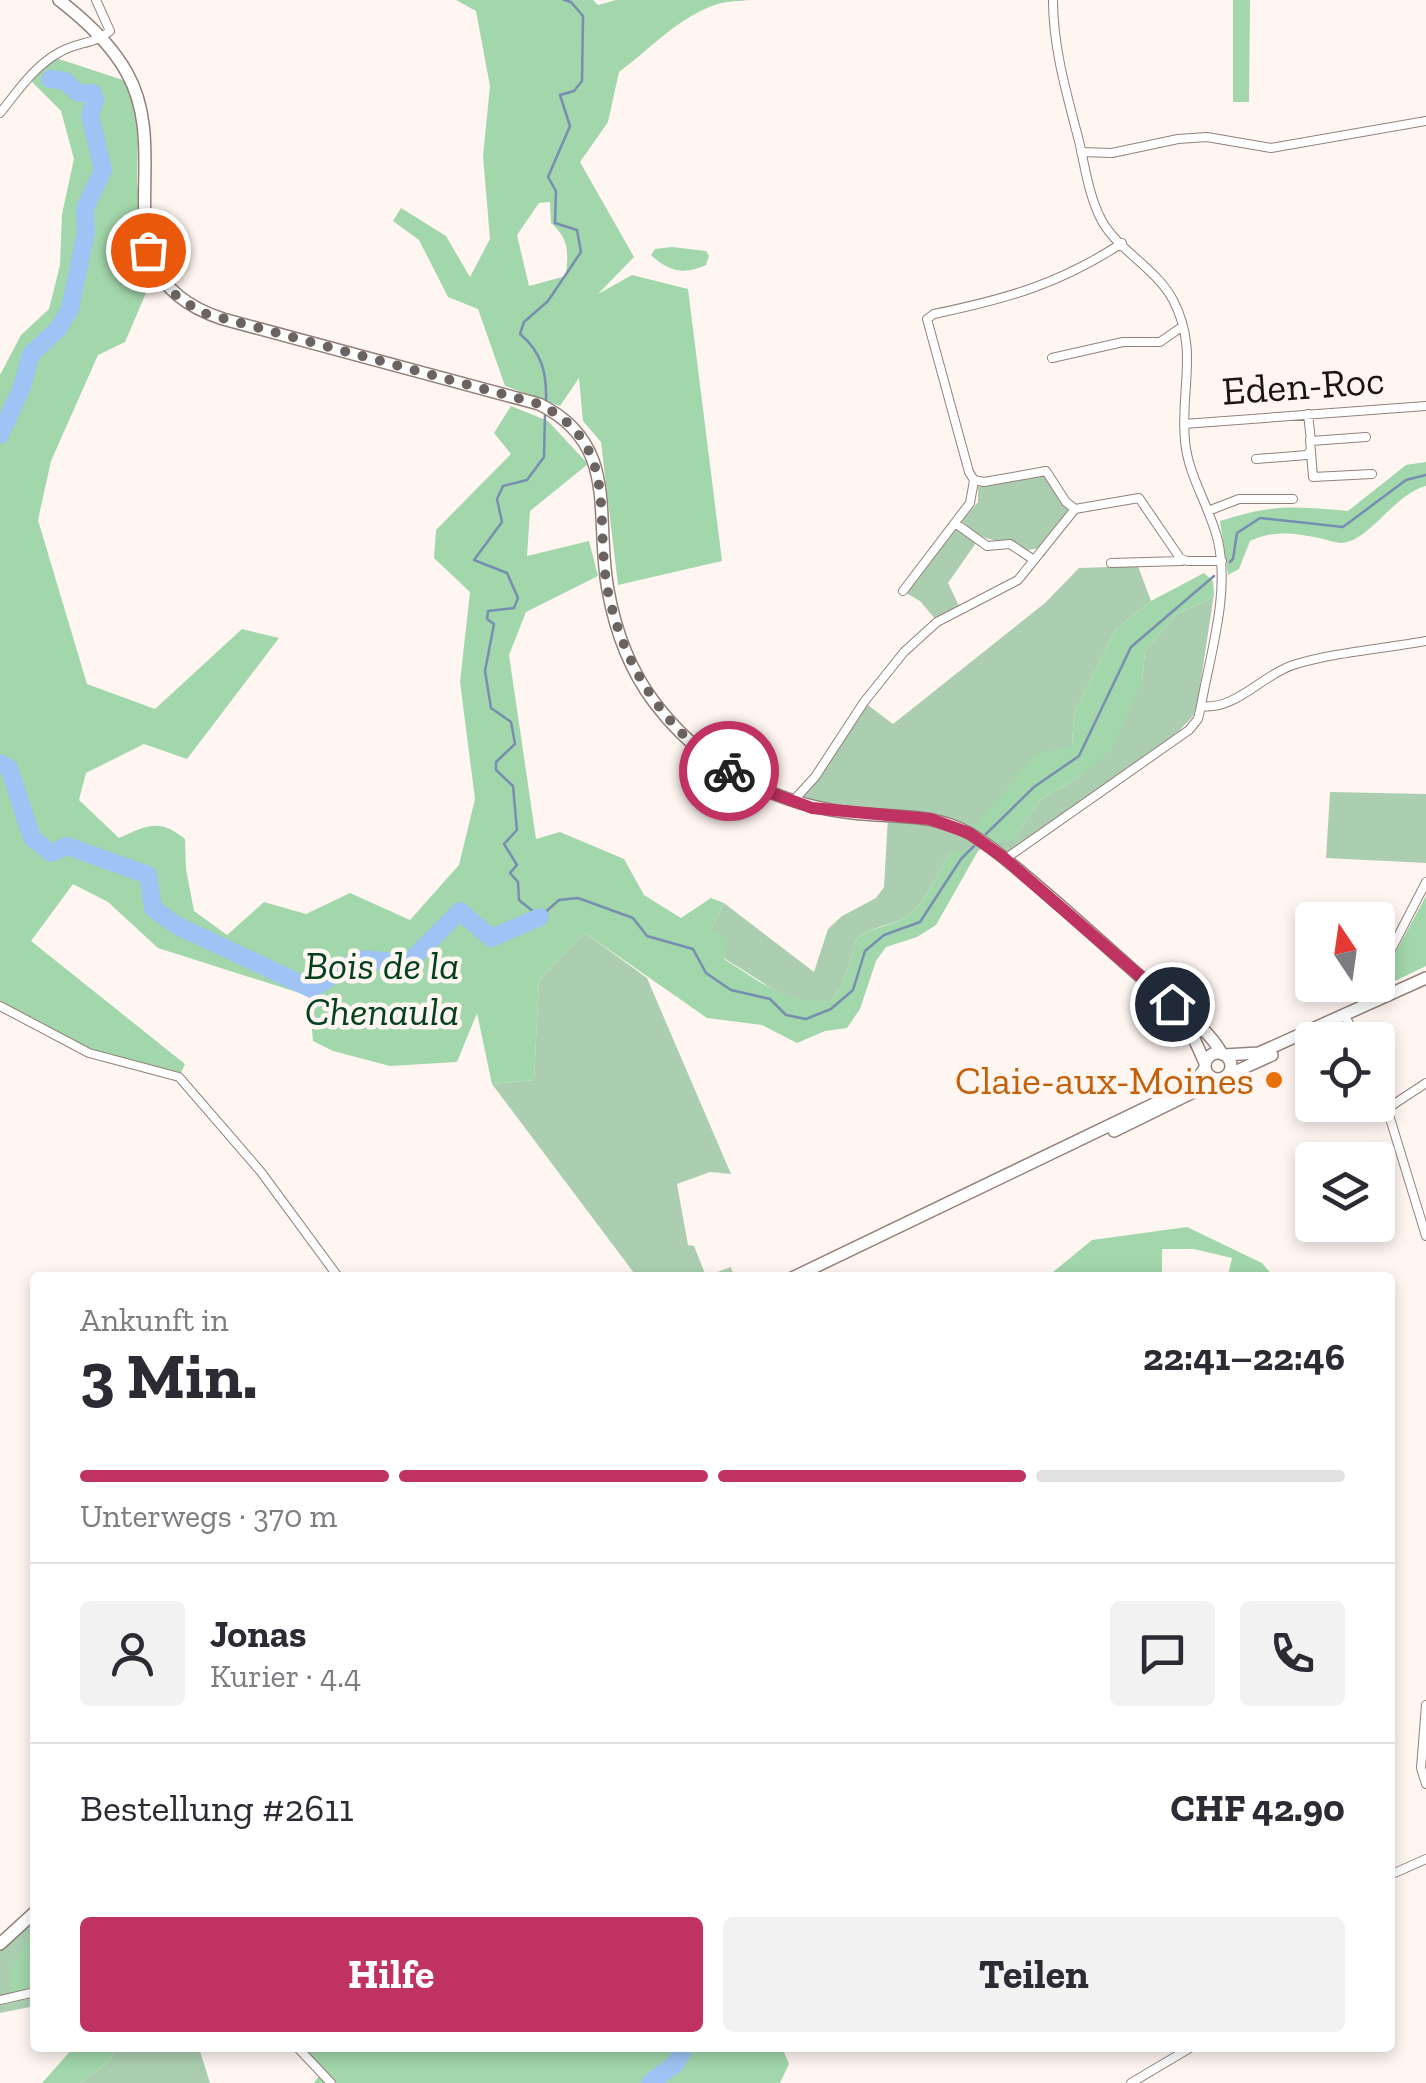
<!DOCTYPE html>
<html lang="de">
<meta charset="utf-8">
<style>
body{margin:0;font-family:"Zilla Slab",serif;background:#f2f2f3;color:#2b2b33;height:100vh;display:flex;flex-direction:column;font-size:38px;white-space:nowrap}
*{box-sizing:border-box;margin:0}
p{font-size:32px;color:#7c7c81}
.icon{flex:none;width:55px;height:55px;fill:none;stroke:currentColor;stroke-width:2;stroke-linecap:round;stroke-linejoin:round}
.map{position:relative;flex:1;overflow:hidden}
.drawer{position:absolute;left:30px;top:1272px;width:1365px;height:780px;display:flex;flex-direction:column;background:#fff;border-radius:10px;box-shadow:0 5px 15px #0003}
.drawer>*{flex:none}
.needle{width:65px;rotate:347deg}
.tools{position:absolute;left:1295px;top:902px;display:grid;gap:20px}
.tools a{display:grid;place-items:center;width:100px;height:100px;border-radius:10px;background:#fff;box-shadow:0 5px 15px #0003;font-size:50px}
.pin{position:absolute;display:grid;place-items:center;width:85px;height:85px;color:#fff;margin:-42px;border:5px solid #fff;border-radius:50%;box-shadow:0 2px 10px #0007}
.courier{position:absolute;display:grid;place-items:center;width:100px;height:100px;margin:-50px;border:8px solid #bf3261;border-radius:50%;background:#fff;color:#222;box-shadow:0 2px 12px #0007}
.head em{font-style:normal;font-weight:700}
.head div{display:flex;flex-direction:column-reverse}
.head{display:flex;align-items:center;justify-content:space-between;height:170px;padding:0 50px}
h1{font-size:65px;font-weight:700;line-height:75px}
.bar{display:grid;grid-template-columns:repeat(4,1fr);gap:15px 10px;align-content:center;height:120px;padding:0 50px}
.bar i{height:12px;border-radius:8px;background:#e1e1e2}
.bar .on{background:#bf3261}
.bar p{grid-column:span 4}
.line{display:flex;align-items:center;gap:25px;padding:0 50px;border-top:2px solid #e1e1e2}
.line div{flex:1}
.round{display:grid;place-items:center;flex:none;width:105px;height:105px;border-radius:10px;background:#f2f2f3}
.action{display:flex;gap:20px;margin-top:auto;padding:20px 50px}
.action a{flex:1;height:115px;border-radius:10px;background:#bf3261;color:#fff;font-size:40px;font-weight:700;line-height:115px;text-align:center}
.action a+a{background:#f2f2f3;color:#2b2b33}
.map>svg:first-child{display:block}
</style>
<div class="map">
<svg width="1426" height="2083" viewBox="0 0 1426 2083">
<rect width="100%" height="100%" fill="#fff6f2"/>
<path fill="#abceb1" d="M 1040,475 L 1049,479 L 1069,512 L 1040,548 L 1028,550 C 999,534 988,549 962,521 L 978,502 L 978,487 Z
M 957,528 L 976,543 L 948,583 L 959,606 L 936,620 L 920,601 L 906,593 Z
M 1138,566 L 1151,601 L 1116,629 L 1074,714 L 1072,746 L 1013,840 L 1041,799 L 1081,776 L 1142,682 L 1145,652 L 1176,614 L 1208,600 L 1214,594 L 1197,706 L 1193,716 L 1179,731 L 1005,859 L 987,845 L 978,851 L 951,851 C 938,871 924,909 903,919 C 886,926 873,927 857,938 L 843,984 L 831,1001 L 803,1002 L 774,990 L 724,958 L 711,930 L 724,903 L 814,972 L 828,929 L 842,916 L 876,898 L 884,887 L 888,816 L 793,801 L 864,702 L 893,724 L 1045,603 L 1079,568 Z
M 1330,792 L 1426,794 L 1426,863 L 1326,858 Z
M 585,933 L 647,978 L 731,1174 L 710,1172 L 677,1184 L 688,1245 L 694,1246 L 706,1276 L 731,1267 L 734,1277 L 637,1277 L 492,1084 L 534,1080 L 539,980 Z
M 25,1921 L 32,1932 L 11,1973 L 35,1992 L 35,2006 L 0,2013 L 0,1944 Z
M 116,2048 L 199,2048 L 210,2083 L 80,2083 L 109,2062 Z"/>
<path fill="#a2d6ab" fill-rule="evenodd" d="M 456,0 L 593,0 L 598,5 L 616,0 L 750,0 C 740,1 728,1 718,4 C 681,15 650,49 619,72 L 608,122 L 580,162 L 634,257 L 598,294 L 632,275 L 688,289 L 722,561 L 618,585 L 601,442 L 583,421 L 579,378 L 560,406 L 505,386 L 478,309 L 448,297 L 419,240 L 393,221 L 401,208 L 446,236 L 470,277 L 490,239 L 483,156 L 490,86 L 476,11 ZM 550,202 L 551,223 C 570,240 568,252 566,276 L 529,286 L 517,235 L 539,203 Z
M 1233,0 L 1250,0 L 1249,102 L 1233,102 Z
M 56,58 L 123,80 L 132,96 L 138,124 L 137,183 L 148,273 L 146,293 L 125,342 L 98,355 L 51,461 L 38,520 L 87,684 L 155,709 L 242,629 L 279,638 L 187,759 L 144,744 L 86,773 L 79,800 L 119,838 C 147,825 160,818 185,839 L 186,869 L 194,911 L 227,935 L 264,902 L 306,914 L 350,893 L 410,920 L 459,865 L 475,799 L 460,682 L 470,592 L 434,558 L 436,530 L 511,454 L 494,433 L 511,406 L 548,421 L 588,464 L 530,511 L 527,556 L 589,541 L 598,576 L 526,612 L 509,655 L 536,839 L 560,832 L 624,859 L 644,895 L 681,918 L 711,898 L 724,903 L 711,930 L 728,940 L 724,959 C 762,983 784,1003 831,1001 L 843,984 L 857,938 C 874,927 886,927 903,919 C 924,909 938,871 951,851 L 978,851 L 936,925 L 917,937 L 886,947 L 876,961 L 860,1009 L 847,1028 L 825,1031 L 797,1043 L 762,1025 L 707,1018 L 585,933 L 539,980 L 534,1080 L 492,1084 L 477,1013 L 457,1062 L 390,1066 L 333,1051 L 313,1041 L 309,996 L 158,948 L 108,902 L 73,884 L 31,941 L 185,1064 L 179,1077 L 89,1053 L 0,1006 L 0,375 L 21,335 L 49,309 L 60,265 L 62,214 L 74,159 L 61,111 L 32,82 L 42,68 Z
M 672,247 L 706,251 L 709,256 L 706,265 C 684,275 669,272 651,255 L 655,249 Z
M 1426,462 L 1426,486 C 1394,494 1371,540 1342,543 C 1335,543 1325,539 1319,538 C 1293,533 1274,530 1250,541 L 1239,569 L 1228,575 L 1220,521 C 1274,504 1292,506 1348,511 L 1406,465 Z
M 1204,573 L 1213,581 L 1214,594 L 1208,600 L 1176,614 L 1145,652 L 1142,682 L 1111,750 L 1081,776 L 1041,799 L 1013,840 L 987,844 L 969,833 L 1036,754 L 1072,746 L 1074,714 L 1116,629 L 1151,601 Z
M 1426,896 L 1426,966 L 1389,984 L 1380,981 Z
M 1187,1227 L 1262,1263 L 1274,1277 L 1172,1277 L 1228,1275 L 1232,1258 L 1194,1249 L 1162,1249 L 1162,1277 L 1047,1277 L 1092,1240 Z
M 35,1912 L 35,1992 L 13,1998 L 10,1973 L 31,1932 L 25,1921 Z
M 73,2048 L 116,2048 L 109,2062 L 80,2083 L 42,2083 Z
M 298,2048 L 782,2048 L 789,2064 L 780,2083 L 314,2083 L 322,2072 Z"/>
<g fill="none" stroke-linecap="round" stroke-linejoin="round">
<path stroke="#778eb0" stroke-width="2.5" d="M 546,401 C 547,374 542,352 520,334 L 524,322 L 548,301 L 581,252 L 577,230 L 555,223 L 556,191 L 548,177 L 570,126 L 560,95 L 574,91 L 582,81 L 583,16 L 571,2 L 564,0
M 545,414 L 544,457 L 527,480 L 503,486 L 497,499 L 502,522 L 474,560 L 507,573 L 518,598 L 514,608 L 488,611 L 487,619 L 494,624 L 485,671 L 491,708 L 511,722 L 515,744 L 496,762 L 496,770 L 513,786 L 517,830 L 504,844 L 517,865 L 510,873 L 518,882 L 519,900 L 540,917 L 559,900 L 578,898 L 633,918 L 647,936 L 693,949 L 706,973 L 731,990 L 770,999 L 786,1015 L 806,1019 L 831,1009 L 853,990 L 865,951 L 884,935 L 920,922 L 961,859 L 974,846
M 1230,562 L 1233,559 L 1237,533 L 1260,518 L 1343,527 L 1406,480 L 1426,475
M 986,834 L 1034,787 L 1079,756 L 1131,647 L 1214,576"/>
<path stroke="#9ec3f4" stroke-width="18" d="M 0,435 L 22,387 L 31,354 L 58,329 L 70,309 L 86,232 L 85,208 L 103,170 L 90,115 L 95,101 L 93,93 L 78,93 L 65,81 L 50,79
M 0,763 L 9,768 L 32,838 L 51,853 L 67,846 L 148,875 L 153,908 L 176,925 L 312,989 L 358,959 L 408,963 L 460,911 L 491,938 L 540,917
M 650,2083 L 675,2064 L 684,2048"/>
<g stroke="#938179" stroke-width="10">
<path id="street" d="M 0,113 C 18,91 34,66 60,52 C 77,42 95,44 110,31 L 96,0
M 1081,152 L 1112,153 L 1178,139 L 1207,137 L 1271,148 L 1426,121
M 1122,243 C 1060,284 1006,299 934,314 L 927,319 L 969,472 L 974,480 L 984,482 L 1046,471 L 1066,502 L 1075,509 L 1139,498 L 1180,558 L 1187,561 L 1222,561
M 1052,358 L 1123,342 L 1160,342 L 1183,326
M 1308,414 L 1311,441 L 1366,437
M 1184,424 L 1426,406
M 1310,440 L 1313,477 L 1372,474
M 1256,459 L 1307,455 L 1310,451
M 1208,511 L 1239,499 L 1293,499
M 955,523 L 987,546 L 1010,544 L 1034,560
M 1111,563 L 1182,561
M 903,591 L 970,503 L 974,480
M 1201,706 C 1235,711 1262,675 1293,665 C 1335,652 1383,649 1426,641
M 793,801 L 815,777 L 864,702 L 904,652 L 937,622 L 1018,580 L 1075,509
M 1005,859 L 1189,730 L 1198,719 L 1201,706 C 1210,654 1230,594 1218,541 C 1210,507 1188,476 1185,441 C 1180,390 1199,349 1173,300 C 1156,268 1118,250 1102,221 C 1089,197 1085,167 1079,141 C 1067,95 1053,48 1053,0
M 1378,975 L 1426,882
M 1367,1004 L 1373,985
M 0,1006 L 89,1053 L 179,1077 L 261,1172 L 339,1278
M 1344,1015 L 1359,1040
M 1378,1079 L 1426,1236
M 1388,1108 L 1426,1083
M 1426,1705 L 1421,1768 L 1426,1784
M 1390,1875 L 1426,1859
M 0,2000 L 35,1992
M 298,2048 L 331,2083
M 1131,2083 L 1190,2048"/>
</g>
<g stroke="#938179" stroke-width="14">
<path id="secondary" d="M 59,0 C 85,20 111,44 127,73 C 177,162 92,276 223,319 L 539,404 C 621,444 594,517 608,590 C 615,629 630,670 654,702 C 702,766 774,805 853,813 C 886,817 919,814 951,825 C 965,830 978,838 990,847 C 1046,890 1098,940 1151,986 C 1174,1006 1208,1027 1222,1054
M 1187,1023 L 1205,1063
M1205 1066a13 13 0 1 1 26 0a13 13 0 1 1-26 0Z
M 1224,1055 L 1259,1053 L 1426,978
M 1226,1076 L 1272,1055
M 1114,1131 L 1222,1078
M 792,1278 L 1183,1090 L 1196,1081 L 1205,1068
M 0,1944 L 35,1912"/>
</g>
<use href="#street" stroke="#fff" stroke-width="8"/>
<use href="#secondary" stroke="#fff" stroke-width="11"/>
</g>
<g fill="none" stroke-linecap="round" stroke-linejoin="round">
<path stroke="#6b6360" stroke-width="10" stroke-dasharray="0 18" d="M 148,250 L 167,289 L 200,312 L 539,404 C 622,445 593,518 608,592 C 624,667 664,730 729,771"/>
<path stroke="#bf3261" stroke-width="12" d="M 729,771 L 769,792 L 812,808 L 930,819 L 969,833 L 1004,858 L 1172,1004"/>
</g>
<circle fill="#e8710a" stroke="#fff6f2" stroke-width="4" cx="1274" cy="1080" r="10"/>
<g text-anchor="middle" stroke-width="9" stroke-linejoin="round" paint-order="stroke">
<g font-size="40" fill="#1b1411" stroke="#fff6f2">
<text transform="translate(1303 385) rotate(-4)" y="14">Eden-Roc</text>
</g>
<g font-size="40" font-style="italic" fill="#03411b" stroke="#fff6f2">
<text x="382" y="979">Bois de la<tspan x="382" dy="46">Chenaula</tspan></text>
</g>
<g font-size="40" fill="#c56008" stroke="#fff6f2" text-anchor="end">
<text x="1254" y="1094">Claie-aux-Moines</text>
</g>
</g>
</svg>
<div class="tools">
<a><svg class="needle" viewBox="-14 -14 28 28"><path d="M0-13l5 13h-10z" fill="#e53935"/><path d="M0 13l5-13h-10z" fill="#7c7c81"/></svg></a>
<a><svg class="icon" aria-label="locate" viewBox="0 0 24 24"><circle cx="12" cy="12" r="6"/><path d="M12 2v4M12 18v4M2 12h4M18 12h4"/></svg></a>
<a><svg class="icon" aria-label="layers" viewBox="0 0 24 24"><path d="M12 4l9 5-9 5-9-5zM3 14l9 5 9-5"/></svg></a>
</div>
<div class="pin" style="left:148px;top:250px;background:#ea580c"><svg class="icon" aria-label="bag" viewBox="0 0 24 24"><path d="M5 8h14l-1 12H6zM9 8a3 3 0 0 1 6 0"/></svg></div>
<div class="pin" style="left:1172px;top:1004px;background:#1f2937"><svg class="icon" aria-label="home" viewBox="0 0 24 24"><path d="M3 11l9-7 9 7M6 9v11h12V9"/></svg></div>
<div class="courier" style="left:729px;top:771px"><svg class="icon" aria-label="bike" viewBox="0 0 24 24"><circle cx="6" cy="16" r="4"/><circle cx="18" cy="16" r="4"/><path d="M6 16l4-8h5l3 8M10 8l3 8H6M13 5h3"/></svg></div>
<section class="drawer">
<div class="head"><div><h1>3 Min.</h1><p>Ankunft in</p></div><em>22:41–22:46</em></div>
<div class="bar"><i class="on"></i><i class="on"></i><i class="on"></i><i></i><p>Unterwegs · 370 m</p></div>
<div class="line" style="height:180px"><a class="round"><svg class="icon" aria-label="person" viewBox="0 0 24 24"><circle cx="12" cy="8" r="4"/><path d="M4 21q1-7 8-7t8 7"/></svg></a><div><b>Jonas</b><p>Kurier · 4.4</p></div><a class="round"><svg class="icon" aria-label="chat" viewBox="0 0 24 24"><path d="M4 5h16v11H9l-5 4z"/></svg></a><a class="round"><svg class="icon" aria-label="phone" viewBox="0 0 24 24"><path d="M5 4h4l2 5-3 2q2 4 5 5l2-3 5 2v4C11 20 4 13 5 4z"/></svg></a></div>
<div class="line" style="height:130px"><div>Bestellung #2611</div><b>CHF 42.90</b></div>
<div class="action"><a>Hilfe</a><a>Teilen</a></div>
</section>
</div>
